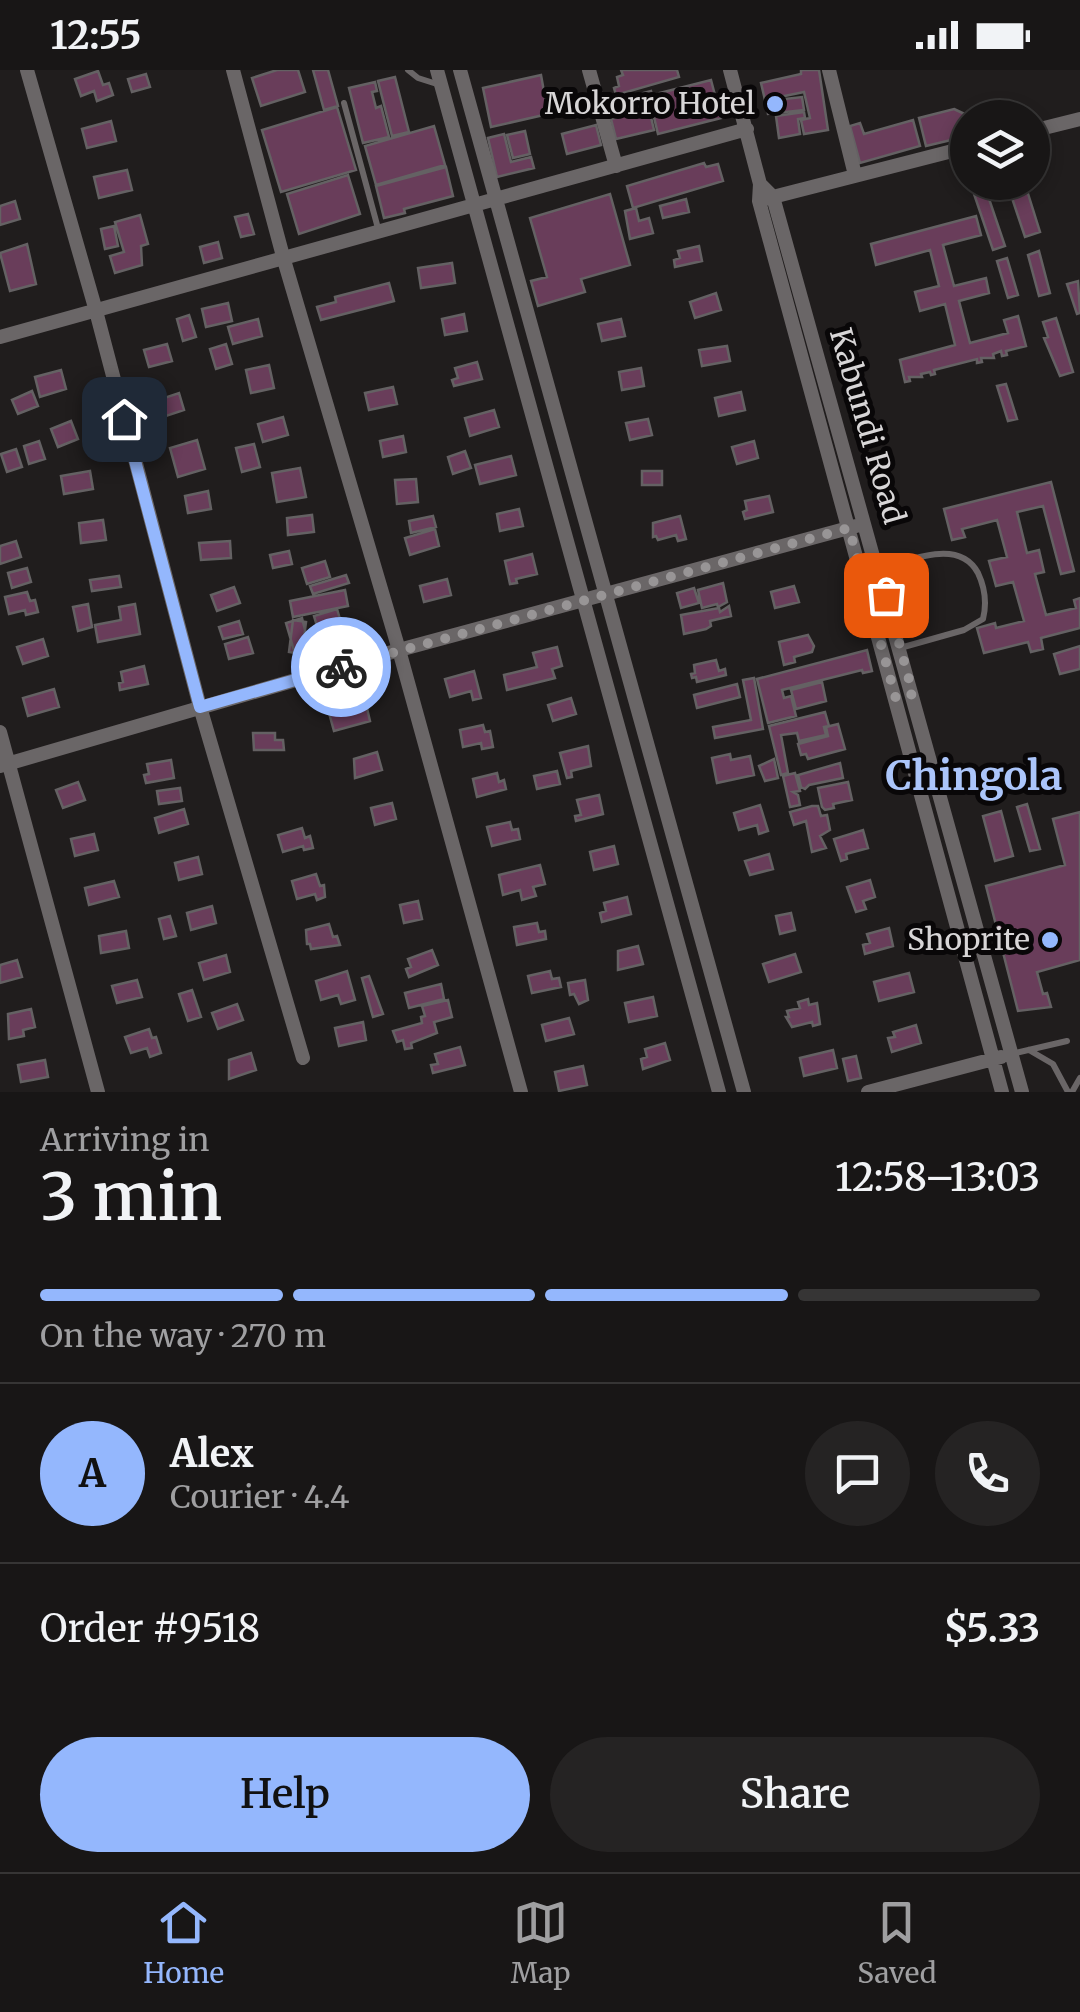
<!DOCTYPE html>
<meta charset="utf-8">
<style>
body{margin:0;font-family:Merriweather,serif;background:#252323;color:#f1f3f6;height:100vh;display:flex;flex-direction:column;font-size:38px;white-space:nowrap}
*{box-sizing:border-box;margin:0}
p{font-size:32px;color:#9f9fa1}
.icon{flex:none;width:55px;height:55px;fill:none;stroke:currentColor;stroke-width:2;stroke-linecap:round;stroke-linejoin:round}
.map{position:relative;height:1022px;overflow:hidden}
.drawer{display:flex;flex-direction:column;background:#181616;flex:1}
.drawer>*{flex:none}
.controls{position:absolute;left:950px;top:30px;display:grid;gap:20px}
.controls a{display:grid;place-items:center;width:100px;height:100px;border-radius:50%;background:#181616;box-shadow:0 5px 15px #0003,0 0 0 2px #363535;font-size:50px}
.pin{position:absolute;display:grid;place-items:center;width:85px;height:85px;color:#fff;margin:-42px;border-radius:20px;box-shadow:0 5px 15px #0006}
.courier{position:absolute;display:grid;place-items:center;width:100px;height:100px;margin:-50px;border:8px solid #94b7fd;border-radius:50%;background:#fff;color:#222;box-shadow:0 2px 12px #0007}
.overview em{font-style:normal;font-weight:600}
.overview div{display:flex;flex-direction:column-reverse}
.overview{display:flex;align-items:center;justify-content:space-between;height:170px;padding:0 40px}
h1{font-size:65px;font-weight:600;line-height:75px}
.bar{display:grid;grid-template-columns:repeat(4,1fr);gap:15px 10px;align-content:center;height:120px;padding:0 40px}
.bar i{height:12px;border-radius:8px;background:#363535}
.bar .selected{background:#94b7fd}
.bar p{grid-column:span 4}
.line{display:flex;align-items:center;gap:25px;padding:0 40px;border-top:2px solid #363535}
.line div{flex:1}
.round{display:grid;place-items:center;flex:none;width:105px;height:105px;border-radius:52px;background:#252323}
.primary-button{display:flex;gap:20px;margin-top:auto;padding:20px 40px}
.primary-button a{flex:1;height:115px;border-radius:60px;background:#94b7fd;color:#111;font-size:40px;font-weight:600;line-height:115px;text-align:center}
.primary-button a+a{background:#252323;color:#f1f3f6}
.status{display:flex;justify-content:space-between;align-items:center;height:70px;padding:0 50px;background:#181616;direction:ltr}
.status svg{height:28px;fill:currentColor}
.menu{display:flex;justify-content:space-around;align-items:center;height:140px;border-top:2px solid #363535;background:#181616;font-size:28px;color:#9f9fa1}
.menu a{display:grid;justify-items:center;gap:5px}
.menu .selected{color:#94b7fd}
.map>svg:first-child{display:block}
</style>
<div class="status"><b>12:55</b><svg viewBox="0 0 49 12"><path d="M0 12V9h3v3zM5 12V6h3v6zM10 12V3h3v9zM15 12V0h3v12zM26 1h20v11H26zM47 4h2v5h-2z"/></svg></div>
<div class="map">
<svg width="1080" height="1022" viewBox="0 0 1080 1022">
<rect width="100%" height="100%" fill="#201d1d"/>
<path fill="#693d5a" stroke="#646163" stroke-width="2.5" d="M 277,0 L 298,0 L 305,22 L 261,36 L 252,8 Z
M 313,0 L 328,0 L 338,36 L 324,40 Z
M 621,0 L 677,0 L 679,7 L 616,25 L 614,18 L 619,16 L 617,7 L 623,5 Z
M 801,0 L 819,0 L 828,60 L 804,64 L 801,50 L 810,48 L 804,22 L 765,30 L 761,13 L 801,4 Z
M 98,1 L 103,15 L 109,13 L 113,25 L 97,31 L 94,21 L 81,26 L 75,9 Z
M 146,4 L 150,17 L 132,22 L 128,9 Z
M 541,5 L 548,44 L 491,57 L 483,18 Z
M 395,7 L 409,62 L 392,66 L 378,11 Z
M 711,10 L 721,48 L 658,64 L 652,39 L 664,37 L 660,23 Z
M 375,12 L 377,21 L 372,22 L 376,38 L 381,36 L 389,67 L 363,73 L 349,18 Z
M 651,21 L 653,29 L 607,41 L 605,33 Z
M 802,27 L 804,40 L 768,44 L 766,31 Z
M 337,37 L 356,100 L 281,122 L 262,60 Z
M 649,39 L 654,60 L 616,69 L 611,49 Z
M 954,39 L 973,48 L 968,48 L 968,66 L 926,76 L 919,48 Z
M 804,42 L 805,48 L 798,49 L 800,64 L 779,68 L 776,46 Z
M 913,50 L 920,76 L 860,93 L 850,56 L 860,53 L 864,64 Z
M 111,51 L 116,71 L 87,78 L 82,59 Z
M 596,55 L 601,75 L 567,84 L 562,64 Z
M 434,56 L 445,95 L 376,115 L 365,76 Z
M 525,61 L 530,84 L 513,88 L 507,65 Z
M 504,64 L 511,92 L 531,87 L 534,98 L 497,107 L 488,68 Z
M 704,93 L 706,97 L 718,94 L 723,111 L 633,138 L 627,116 Z
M 446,97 L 453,126 L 404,139 L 405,143 L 384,148 L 376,116 Z
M 127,100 L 132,120 L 99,128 L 94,107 Z
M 348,105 L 360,144 L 299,164 L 287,124 Z
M 984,114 L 1005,176 L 993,180 L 972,118 Z
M 1025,114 L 1040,162 L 1025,167 L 1009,119 Z
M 610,124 L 630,195 L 581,209 L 585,222 L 538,236 L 531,211 L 547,207 L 530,148 Z
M 686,129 L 689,142 L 663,148 L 660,136 Z
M 15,131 L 20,149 L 0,155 L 0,136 Z
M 636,138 L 639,151 L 649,148 L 653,163 L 630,169 L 625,141 Z
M 248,144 L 254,164 L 241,167 L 235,147 Z
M 140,145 L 148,174 L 141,176 L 142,195 L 115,203 L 110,186 L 124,182 L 115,152 Z
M 976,146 L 981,165 L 943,175 L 954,216 L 986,208 L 989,223 L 959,231 L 970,273 L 1008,263 L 1004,250 L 1018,246 L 1026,276 L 1006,281 L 1007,285 L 1002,286 L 1001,281 L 993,284 L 994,288 L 981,288 L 982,292 L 977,293 L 977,289 L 934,300 L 935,304 L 931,305 L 930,302 L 921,304 L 922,307 L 909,307 L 910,311 L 905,312 L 900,290 L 955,275 L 945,234 L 920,241 L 915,222 L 939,216 L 930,180 L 876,195 L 871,174 Z
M 114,156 L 118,176 L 105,179 L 101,159 Z
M 218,172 L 222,188 L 204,193 L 200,177 Z
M 27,174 L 36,214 L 10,221 L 0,183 Z
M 699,176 L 702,191 L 675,197 L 674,190 L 680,188 L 678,181 Z
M 1039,181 L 1050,223 L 1039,226 L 1028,185 Z
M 1007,188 L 1018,225 L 1008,228 L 997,191 Z
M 452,193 L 455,213 L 421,218 L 418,198 Z
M 1078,211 L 1080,243 L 1077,244 L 1067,214 Z
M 389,213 L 394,231 L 321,250 L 317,237 L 336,232 L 335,227 Z
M 716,223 L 721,240 L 695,248 L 690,232 Z
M 228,233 L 232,251 L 206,257 L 202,239 Z
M 464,244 L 467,261 L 445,265 L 442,249 Z
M 189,245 L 196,267 L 183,271 L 177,249 Z
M 1056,248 L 1073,302 L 1060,306 L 1044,268 L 1048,267 L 1043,252 Z
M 258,249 L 262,266 L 233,274 L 228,257 Z
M 621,249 L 625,266 L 602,271 L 598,254 Z
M 167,274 L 172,291 L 149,297 L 144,280 Z
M 226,274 L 232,294 L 216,299 L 210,279 Z
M 727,276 L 730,291 L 702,296 L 699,280 Z
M 477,292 L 482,309 L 454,316 L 452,310 L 458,308 L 455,298 Z
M 269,295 L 274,318 L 251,323 L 246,300 Z
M 641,298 L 644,316 L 622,320 L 619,302 Z
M 61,300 L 66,319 L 40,327 L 35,307 Z
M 1006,314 L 1017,349 L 1008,351 L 997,316 Z
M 393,317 L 397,334 L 369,340 L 365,323 Z
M 32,321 L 38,336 L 18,344 L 12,330 Z
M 741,322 L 745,340 L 719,346 L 715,328 Z
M 179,323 L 184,340 L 163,347 L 158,330 Z
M 494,340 L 499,357 L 470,366 L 465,348 Z
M 283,347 L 288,365 L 263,372 L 258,354 Z
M 648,349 L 652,365 L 630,370 L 626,353 Z
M 71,351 L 78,369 L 58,377 L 51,359 Z
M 403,366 L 406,382 L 383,387 L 380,371 Z
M 197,370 L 205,399 L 178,407 L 170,378 Z
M 39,371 L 45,389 L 29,394 L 24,376 Z
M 754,371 L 758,388 L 737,394 L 732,377 Z
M 254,374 L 260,397 L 242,402 L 236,378 Z
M 16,379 L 22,397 L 7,402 L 1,384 Z
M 465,381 L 471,398 L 453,404 L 448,387 Z
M 511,386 L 516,405 L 480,414 L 475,395 Z
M 300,398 L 306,427 L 277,432 L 272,403 Z
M 90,401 L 93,419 L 64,424 L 61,406 Z
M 642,401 L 662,401 L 662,415 L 642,415 Z
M 416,409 L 418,432 L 397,434 L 395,410 Z
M 1051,412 L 1074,501 L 1061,504 L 1043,436 L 1017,442 L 1027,483 L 1039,480 L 1044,502 L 1035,504 L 1046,545 L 1076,538 L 1074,530 L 1080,528 L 1080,558 L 1041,568 L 1043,579 L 1031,582 L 1028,572 L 984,583 L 977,558 L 995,553 L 996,558 L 1024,551 L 1013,512 L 996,516 L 989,491 L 1007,487 L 997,450 L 962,459 L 965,467 L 952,470 L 944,439 Z
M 208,421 L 211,439 L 188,443 L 185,426 Z
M 769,426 L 773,442 L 745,449 L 743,442 L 747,440 L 745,431 Z
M 519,439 L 523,456 L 500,461 L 497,444 Z
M 312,445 L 314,462 L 288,465 L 287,448 Z
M 433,446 L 436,457 L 411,463 L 409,451 Z
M 680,446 L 686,469 L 678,471 L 676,465 L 658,470 L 656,466 L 653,467 L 653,453 Z
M 103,450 L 106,470 L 81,473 L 79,453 Z
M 435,459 L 439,476 L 410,485 L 405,468 Z
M 16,471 L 21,487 L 0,494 L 0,476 Z
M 230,471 L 231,488 L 201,490 L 199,473 Z
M 289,481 L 292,494 L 273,498 L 270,485 Z
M 532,484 L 537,504 L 516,509 L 517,513 L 510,514 L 505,491 Z
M 325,491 L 330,507 L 307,514 L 302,498 Z
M 27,498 L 31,512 L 12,518 L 8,503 Z
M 346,505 L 349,513 L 313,524 L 310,516 Z
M 119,506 L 121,517 L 92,521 L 90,510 Z
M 447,509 L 451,525 L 424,532 L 420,516 Z
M 723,513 L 727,532 L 718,537 L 717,534 L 702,538 L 698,520 Z
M 794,516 L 799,532 L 775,538 L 771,522 Z
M 234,517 L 240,533 L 217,541 L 211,525 Z
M 694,518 L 699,533 L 681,538 L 677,523 Z
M 345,520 L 348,536 L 293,547 L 290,531 Z
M 27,522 L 30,531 L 35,530 L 38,542 L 26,545 L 25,540 L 9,544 L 5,527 Z
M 88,534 L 92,557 L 78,561 L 73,537 Z
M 135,534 L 140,564 L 98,572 L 95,555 L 121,550 L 119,537 Z
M 729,536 L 731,546 L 710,551 L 711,556 L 706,559 L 684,564 L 681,545 L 719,538 L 720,542 Z
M 337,539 L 342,556 L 319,563 L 314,546 Z
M 302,548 L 307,568 L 317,565 L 320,576 L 295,584 L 286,553 Z
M 293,550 L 306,552 L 302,584 L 289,582 Z
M 239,551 L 243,564 L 223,569 L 219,557 Z
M 808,565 L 814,576 L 812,582 L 794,587 L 795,592 L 784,595 L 779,572 Z
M 248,567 L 253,583 L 229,589 L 225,574 Z
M 43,569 L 48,586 L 23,594 L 17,577 Z
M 1080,576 L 1080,599 L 1060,604 L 1054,584 Z
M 557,577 L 562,596 L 552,599 L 555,608 L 507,620 L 504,605 L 537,597 L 533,583 Z
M 867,580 L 872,601 L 863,603 L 862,600 L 782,620 L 784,628 L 791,626 L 796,646 L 768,653 L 757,609 Z
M 716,590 L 719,601 L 725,599 L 726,605 L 697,612 L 696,607 L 692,608 L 691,604 L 695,603 L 694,595 Z
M 144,596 L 148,614 L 120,620 L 119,613 L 123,612 L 121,602 Z
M 474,601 L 481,628 L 473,630 L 471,621 L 450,627 L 445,609 Z
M 754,608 L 763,659 L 715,668 L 713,657 L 751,650 L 743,610 Z
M 822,612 L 826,631 L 796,639 L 791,620 Z
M 737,614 L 740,627 L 697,638 L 694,625 Z
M 54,619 L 59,637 L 28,646 L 23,628 Z
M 571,628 L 576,644 L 553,651 L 548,635 Z
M 366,634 L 370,651 L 334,661 L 329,643 Z
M 825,642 L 829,656 L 824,657 L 826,665 L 799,671 L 797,663 L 781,665 L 788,703 L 781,705 L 769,656 Z
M 838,654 L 845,679 L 808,689 L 806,684 L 801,685 L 798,674 L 828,666 L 826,657 Z
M 483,655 L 485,662 L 490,661 L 493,677 L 482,679 L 481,673 L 463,677 L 460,660 Z
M 253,663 L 275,663 L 275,670 L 283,670 L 284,680 L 254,680 Z
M 588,676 L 591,696 L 571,701 L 572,707 L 567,708 L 560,683 Z
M 377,682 L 382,700 L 355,708 L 354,689 Z
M 730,684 L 731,690 L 750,686 L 754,705 L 717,713 L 712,688 Z
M 774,689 L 778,708 L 765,711 L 759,696 Z
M 171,690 L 174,708 L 146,713 L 144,705 L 149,704 L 147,694 Z
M 840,693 L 843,708 L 809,715 L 805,719 L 801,717 L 798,705 Z
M 557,701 L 560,714 L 537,719 L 534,706 Z
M 497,703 L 499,712 L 504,710 L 506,719 L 477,727 L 473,709 Z
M 795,703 L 800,721 L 793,722 L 798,725 L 800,735 L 790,737 L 783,706 Z
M 78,712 L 85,730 L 63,738 L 56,720 Z
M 848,712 L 852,730 L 833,734 L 834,738 L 825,740 L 822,737 L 818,718 Z
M 180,718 L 182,731 L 159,734 L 157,721 Z
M 599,725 L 603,744 L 576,751 L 575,746 L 581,745 L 577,730 Z
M 392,733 L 396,749 L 375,755 L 371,738 Z
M 1027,734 L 1040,779 L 1030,781 L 1017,737 Z
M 760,735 L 768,761 L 759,764 L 757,755 L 739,760 L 734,743 Z
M 812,736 L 818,736 L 821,746 L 827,745 L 830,760 L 820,766 L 826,778 L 812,782 L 806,751 L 794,755 L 790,742 Z
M 184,739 L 188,754 L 159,763 L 155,748 Z
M 1001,741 L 1013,786 L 995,791 L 983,746 Z
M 1080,742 L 1080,890 L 1037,902 L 1043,924 L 1047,923 L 1051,937 L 1018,941 L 986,816 L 1065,795 L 1053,749 Z
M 510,752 L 512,760 L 518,759 L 520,769 L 492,776 L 487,757 Z
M 302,758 L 305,768 L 310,766 L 313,778 L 304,780 L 303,776 L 283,782 L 278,765 Z
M 863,760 L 868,778 L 846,784 L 847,789 L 841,791 L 834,769 Z
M 94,764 L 98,780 L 75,786 L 71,769 Z
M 614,776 L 618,794 L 594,800 L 590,782 Z
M 769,784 L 773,799 L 750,805 L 745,791 Z
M 198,787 L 202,804 L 179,810 L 175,793 Z
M 540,795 L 545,814 L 533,817 L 536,826 L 522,830 L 520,820 L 503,825 L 499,805 Z
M 316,804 L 320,816 L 324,815 L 325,827 L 317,830 L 315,824 L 297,829 L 292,811 Z
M 870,810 L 875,827 L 863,831 L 866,839 L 856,842 L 847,817 Z
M 114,811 L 119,827 L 89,835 L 85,818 Z
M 627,827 L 631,844 L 602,852 L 600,843 L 606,841 L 604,833 Z
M 418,831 L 422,849 L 404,853 L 400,835 Z
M 212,836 L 216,853 L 191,860 L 187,843 Z
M 791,843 L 795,860 L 780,864 L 776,846 Z
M 170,846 L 176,866 L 164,869 L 159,849 Z
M 537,853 L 539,862 L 545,861 L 546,869 L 517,875 L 514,857 Z
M 329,854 L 333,867 L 337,866 L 340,875 L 311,879 L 310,874 L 307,874 L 306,860 Z
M 889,858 L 893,876 L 865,884 L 863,875 L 870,873 L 867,864 Z
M 126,861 L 129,878 L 101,883 L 99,866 Z
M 638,876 L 643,894 L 618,900 L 618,881 Z
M 432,880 L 438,895 L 409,907 L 406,899 L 411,897 L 408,889 Z
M 795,884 L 801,902 L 769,912 L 763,894 Z
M 226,885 L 230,902 L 204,910 L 199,893 Z
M 17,890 L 22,907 L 0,913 L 0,895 Z
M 347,901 L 355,930 L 341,934 L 338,925 L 321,930 L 316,911 Z
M 550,901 L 552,909 L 559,908 L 561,917 L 532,923 L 528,906 Z
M 909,903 L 914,922 L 879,931 L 874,912 Z
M 369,906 L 383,944 L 373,947 L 362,908 Z
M 137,910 L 142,927 L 117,933 L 112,916 Z
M 585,910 L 588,930 L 579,934 L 574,924 L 570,925 L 568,913 Z
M 441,914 L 444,929 L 409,938 L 405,923 Z
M 192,920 L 201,947 L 188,951 L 179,924 Z
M 653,927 L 657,946 L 629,952 L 625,933 Z
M 808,929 L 809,935 L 817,933 L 820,954 L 813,956 L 812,952 L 792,957 L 786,947 L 789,947 L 787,941 L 800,938 L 798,932 Z
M 448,930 L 452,947 L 434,952 L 437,963 L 411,973 L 412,978 L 405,979 L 403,970 L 397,972 L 393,961 L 422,953 L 421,947 L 425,946 L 422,936 Z
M 237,934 L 243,950 L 218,959 L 212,943 Z
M 31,939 L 35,957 L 23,960 L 24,966 L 9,969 L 8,944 Z
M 569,948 L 574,964 L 546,971 L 542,955 Z
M 363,952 L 366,970 L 339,976 L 335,958 Z
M 916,955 L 921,973 L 892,982 L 888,968 L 895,967 L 893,962 Z
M 149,959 L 152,968 L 156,967 L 161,983 L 150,987 L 147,978 L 131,983 L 125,967 Z
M 665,973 L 670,990 L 643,999 L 641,989 L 647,987 L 645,979 Z
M 460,977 L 465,995 L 433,1003 L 431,995 L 438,994 L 435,984 Z
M 833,980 L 837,998 L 804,1006 L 800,988 Z
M 251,983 L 256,1000 L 229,1009 L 229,990 Z
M 856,986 L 861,1008 L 848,1011 L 843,989 Z
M 45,990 L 48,1007 L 21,1012 L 18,995 Z
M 583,996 L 587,1015 L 559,1021 L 555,1002 Z"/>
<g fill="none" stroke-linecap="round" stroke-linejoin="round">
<path stroke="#6a6667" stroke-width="6" d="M 408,0 L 418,8 L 440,15
M 344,33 L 379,162
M 878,498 C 910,491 959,467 978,503 C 985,518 987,533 983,549 L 964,560 L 900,578
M 1029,980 L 1053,994 L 1068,1022
M 1011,984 L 1067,971
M 1072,1022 L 1080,1008"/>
<path stroke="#6a6667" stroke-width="14" d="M 27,0 L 96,241 L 200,637 L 303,988
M 233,0 L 284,190 L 399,580 L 521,1022
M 437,0 L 719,1022
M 460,0 L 744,1022
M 589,0 L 616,96
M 730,0 L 760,114 L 759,131 L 1002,1022
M 829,0 L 855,105
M 1032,61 L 1080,49
M 760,114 L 773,127 L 1022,1022
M 765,129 L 968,77
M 0,267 L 747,59
M 0,662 L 98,1022
M 0,696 L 399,580 L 856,456
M 868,1022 L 1001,987"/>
</g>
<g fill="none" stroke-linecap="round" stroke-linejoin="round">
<path stroke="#989596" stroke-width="10" stroke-dasharray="0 18" d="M 341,597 L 849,458 L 896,629 L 913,624 L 886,525"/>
<path stroke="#94b7fd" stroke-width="12" d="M 124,349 L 200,637 L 341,597"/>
</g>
<g fill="#94b7fd" stroke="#090708" stroke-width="4">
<circle cx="775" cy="34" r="10"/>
<circle cx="1050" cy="870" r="10"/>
</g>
<g text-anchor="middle" stroke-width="10" stroke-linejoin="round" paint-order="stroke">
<g font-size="30" fill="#d8d6d7" stroke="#090708" text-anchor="end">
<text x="755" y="44">Mokorro Hotel</text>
<text x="1030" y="880">Shoprite</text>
</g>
<g font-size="30" fill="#d8d6d7" stroke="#090708">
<text transform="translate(867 356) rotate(74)" y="10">Kabundi Road</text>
</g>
<g font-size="40" font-weight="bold" fill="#abc5fa" stroke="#090708">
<text x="974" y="720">Chingola</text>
</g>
</g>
</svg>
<div class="controls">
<a><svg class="icon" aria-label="layers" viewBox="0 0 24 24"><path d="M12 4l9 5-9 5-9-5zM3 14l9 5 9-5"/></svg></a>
</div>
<div class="pin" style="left:886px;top:525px;background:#ea580c"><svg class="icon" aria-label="bag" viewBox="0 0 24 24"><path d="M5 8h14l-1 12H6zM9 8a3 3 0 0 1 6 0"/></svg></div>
<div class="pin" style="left:124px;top:349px;background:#1f2937"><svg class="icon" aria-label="home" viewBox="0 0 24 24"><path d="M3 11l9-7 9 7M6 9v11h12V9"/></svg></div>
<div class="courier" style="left:341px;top:597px"><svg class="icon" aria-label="bike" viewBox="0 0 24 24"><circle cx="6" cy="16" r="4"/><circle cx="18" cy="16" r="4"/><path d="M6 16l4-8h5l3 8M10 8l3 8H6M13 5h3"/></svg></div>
</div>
<section class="drawer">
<div class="overview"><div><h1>3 min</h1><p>Arriving in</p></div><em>12:58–13:03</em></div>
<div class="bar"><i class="selected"></i><i class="selected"></i><i class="selected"></i><i></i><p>On the way · 270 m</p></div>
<div class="line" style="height:180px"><b class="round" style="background:#94b7fd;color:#111">A</b><div><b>Alex</b><p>Courier · 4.4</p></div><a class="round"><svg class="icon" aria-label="chat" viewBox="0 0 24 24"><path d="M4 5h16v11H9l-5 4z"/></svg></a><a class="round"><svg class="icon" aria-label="phone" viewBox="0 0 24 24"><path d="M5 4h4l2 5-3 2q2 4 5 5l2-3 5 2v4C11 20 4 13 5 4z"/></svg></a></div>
<div class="line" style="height:130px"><div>Order #9518</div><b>$5.33</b></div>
<div class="primary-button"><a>Help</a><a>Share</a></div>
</section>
<nav class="menu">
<a class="selected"><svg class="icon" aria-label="home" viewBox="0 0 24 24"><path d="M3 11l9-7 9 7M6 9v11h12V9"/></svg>Home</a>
<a><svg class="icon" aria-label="map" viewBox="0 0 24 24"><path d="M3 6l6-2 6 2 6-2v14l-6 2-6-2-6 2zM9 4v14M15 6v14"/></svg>Map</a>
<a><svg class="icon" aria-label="saved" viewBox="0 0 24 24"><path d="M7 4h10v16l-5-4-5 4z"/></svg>Saved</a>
</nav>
